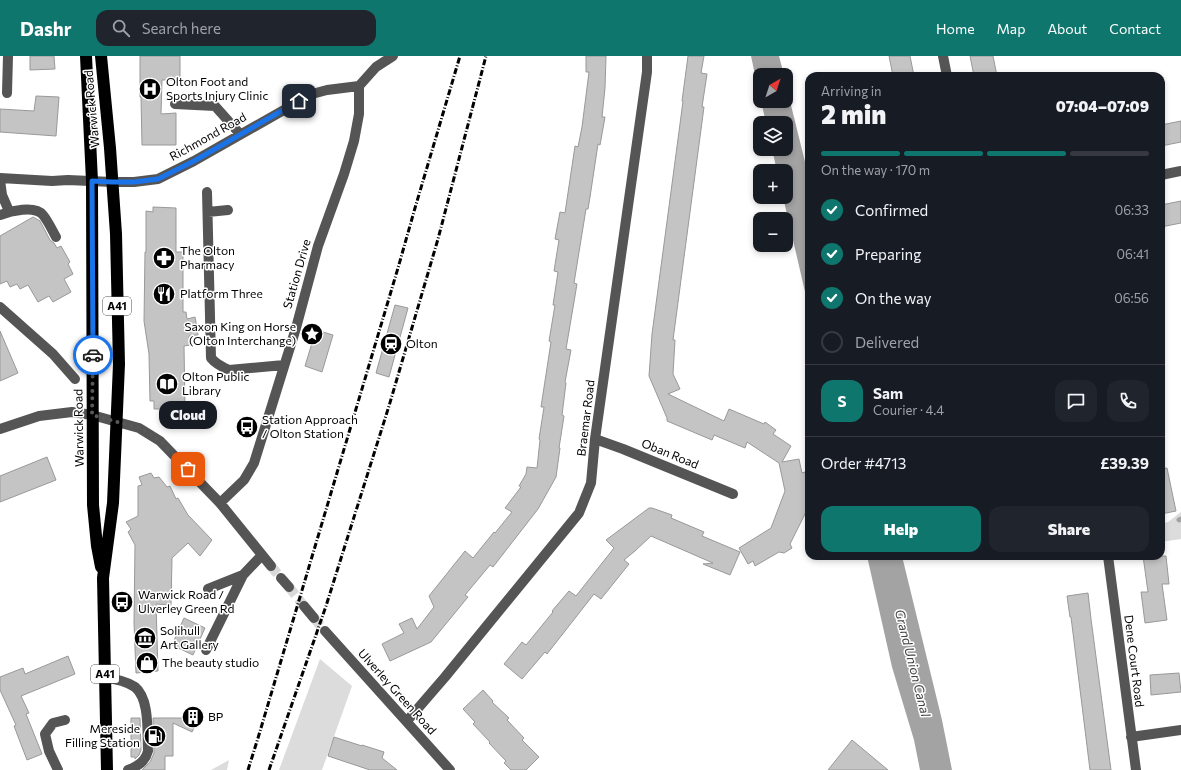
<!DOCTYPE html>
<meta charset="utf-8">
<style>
body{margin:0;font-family:Commissioner,sans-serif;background:#20242c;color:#f1f3f6;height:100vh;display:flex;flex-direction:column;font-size:15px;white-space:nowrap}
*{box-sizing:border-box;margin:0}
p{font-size:13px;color:#9ea1a6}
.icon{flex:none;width:22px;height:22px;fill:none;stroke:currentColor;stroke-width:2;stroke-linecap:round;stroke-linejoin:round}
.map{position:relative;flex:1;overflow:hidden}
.panel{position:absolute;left:805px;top:16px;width:360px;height:488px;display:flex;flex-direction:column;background:#171b24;border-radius:12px;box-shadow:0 2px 6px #0003}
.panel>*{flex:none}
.needle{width:26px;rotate:39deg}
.controls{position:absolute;left:753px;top:12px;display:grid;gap:8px}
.controls a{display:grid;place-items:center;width:40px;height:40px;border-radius:8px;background:#171b24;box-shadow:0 2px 6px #0003;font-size:20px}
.pin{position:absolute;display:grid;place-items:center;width:34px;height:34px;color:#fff;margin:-17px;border-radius:8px;box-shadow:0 2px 6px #0006}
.courier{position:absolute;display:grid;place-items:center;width:40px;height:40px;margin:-20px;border:3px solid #1a73e8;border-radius:50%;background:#fff;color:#222;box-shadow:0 1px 5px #0007}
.bubble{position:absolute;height:28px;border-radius:12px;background:#171b24;box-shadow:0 2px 6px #0003;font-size:13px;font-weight:800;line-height:28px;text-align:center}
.overview em{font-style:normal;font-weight:800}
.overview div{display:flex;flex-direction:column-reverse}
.overview{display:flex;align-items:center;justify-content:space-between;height:68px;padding:0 16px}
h1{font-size:26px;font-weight:800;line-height:30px}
.bar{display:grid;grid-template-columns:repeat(4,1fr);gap:6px 4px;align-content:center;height:48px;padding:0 16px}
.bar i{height:5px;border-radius:3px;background:#363941}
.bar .current{background:#0f766e}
.bar p{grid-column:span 4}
.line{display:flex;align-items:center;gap:10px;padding:0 16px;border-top:1px solid #363941}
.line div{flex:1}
.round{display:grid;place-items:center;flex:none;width:42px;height:42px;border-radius:12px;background:#20242c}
ol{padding:0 16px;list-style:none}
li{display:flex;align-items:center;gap:12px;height:44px}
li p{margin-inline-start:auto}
li .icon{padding:4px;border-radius:50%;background:#0f766e;color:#fff;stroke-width:4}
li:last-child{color:#9ea1a6}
li i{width:22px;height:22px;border:2px solid #363941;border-radius:50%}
.cta{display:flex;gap:8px;margin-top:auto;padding:8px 16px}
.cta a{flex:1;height:46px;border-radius:12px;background:#0f766e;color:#fff;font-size:16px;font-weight:800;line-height:46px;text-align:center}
.cta a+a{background:#20242c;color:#f1f3f6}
header{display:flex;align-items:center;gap:24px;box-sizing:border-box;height:56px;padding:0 20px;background:#0f766e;color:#fff}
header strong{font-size:19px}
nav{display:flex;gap:22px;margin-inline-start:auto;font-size:14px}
.search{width:280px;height:36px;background:#20242c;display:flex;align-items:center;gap:10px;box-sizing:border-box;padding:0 14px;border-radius:12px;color:#9ea1a6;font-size:15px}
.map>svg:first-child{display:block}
</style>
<header>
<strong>Dashr</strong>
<div class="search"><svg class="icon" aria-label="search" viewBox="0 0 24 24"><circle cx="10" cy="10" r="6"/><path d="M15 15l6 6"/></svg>Search here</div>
<nav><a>Home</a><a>Map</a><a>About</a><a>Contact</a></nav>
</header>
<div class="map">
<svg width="1181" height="714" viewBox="0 0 1181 714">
<rect width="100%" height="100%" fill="#fff"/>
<path fill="#dcdcdc" d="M 1181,456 L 1181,483 L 1161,486 L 1161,468 L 1168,466 Z
M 320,603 L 352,630 L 322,714 L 279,714 Z
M 229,704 L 227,714 L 211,714 Z"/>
<path fill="#a3a3a3" d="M 751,0 L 779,0 L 784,19 L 760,19 L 760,42 Z
M 786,29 L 809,122 L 809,253 L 783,141 L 786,141 L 786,115 L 777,115 L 772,93 L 786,93 L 786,67 L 766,67 L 761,45 L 786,45 Z
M 867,500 L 902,500 L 942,664 L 952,714 L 920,714 L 914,684 L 892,611 Z"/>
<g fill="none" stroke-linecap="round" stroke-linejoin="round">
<path stroke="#a3a3a3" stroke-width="5" d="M 1179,464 L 1181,463"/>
</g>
<path fill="#c4c4c4" stroke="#999" d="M 30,0 L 54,0 L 55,13 L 30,14 Z
M 140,0 L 180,0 L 180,24 L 162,24 L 161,58 L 176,57 L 176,89 L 142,89 L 141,41 L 140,41 Z
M 586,0 L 606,0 L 605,32 L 602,61 L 605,61 L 600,89 L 598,88 L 590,141 L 588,153 L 586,153 L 574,227 L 577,228 L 566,293 L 571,294 L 565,326 L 566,327 L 562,359 L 564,360 L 559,392 L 560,392 L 556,421 L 538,453 L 493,511 L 490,509 L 465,539 L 468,541 L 431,586 L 390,605 L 382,588 L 404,577 L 399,568 L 412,562 L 417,573 L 434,551 L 429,540 L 465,495 L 473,502 L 494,476 L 495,477 L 512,456 L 505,452 L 521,431 L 519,430 L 526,418 L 527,411 L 537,412 L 540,384 L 539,383 L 544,351 L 541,351 L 551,286 L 549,285 L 555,249 L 553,249 L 558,216 L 554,215 L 559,184 L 555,183 L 560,156 L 565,157 L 575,90 L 578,91 L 582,71 L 589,16 L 586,16 Z
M 688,0 L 704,0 L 701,17 L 707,18 L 702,51 L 704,51 L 673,284 L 675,284 L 673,318 L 680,333 L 668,338 L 724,365 L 729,353 L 764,368 L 765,366 L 776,374 L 773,378 L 791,390 L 782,406 L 799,403 L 802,417 L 805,416 L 809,434 L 809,450 L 790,488 L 792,492 L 784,497 L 779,496 L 755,510 L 753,505 L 748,508 L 739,492 L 771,472 L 785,435 L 779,407 L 747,386 L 745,392 L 714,379 L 712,384 L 667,365 L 667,362 L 649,320 L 652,278 L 680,68 L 683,45 L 682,45 Z
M 889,0 L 910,0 L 914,20 L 893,20 Z
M 970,0 L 993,0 L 997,20 L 974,20 Z
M 36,40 L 59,41 L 56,80 L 0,76 L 0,53 L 34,55 Z
M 1181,65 L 1181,86 L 1161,90 L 1161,69 Z
M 1181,145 L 1181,167 L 1161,171 L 1161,149 Z
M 153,151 L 176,152 L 176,196 L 183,196 L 183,256 L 186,256 L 187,263 L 195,261 L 197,272 L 198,279 L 189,280 L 190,289 L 184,290 L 185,352 L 178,352 L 178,361 L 163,361 L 162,353 L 154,353 L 154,345 L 150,345 L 149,298 L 144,265 L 145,196 L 146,196 L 146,155 L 153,156 Z
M 33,161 L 40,165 L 50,184 L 54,187 L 57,192 L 61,190 L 70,206 L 68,208 L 73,218 L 64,223 L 71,236 L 53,246 L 49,240 L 38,246 L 28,229 L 20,233 L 17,228 L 10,231 L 7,225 L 0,228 L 0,180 Z
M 395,249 L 408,252 L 389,321 L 376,317 Z
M 316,274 L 333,279 L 322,316 L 305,310 Z
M 0,275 L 18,317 L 0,325 Z
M 47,401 L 56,424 L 0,446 L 0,420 Z
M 1167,412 L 1176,455 L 1161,458 L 1161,413 Z
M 151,417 L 154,422 L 159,421 L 167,431 L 170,430 L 176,443 L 178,442 L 188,459 L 212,484 L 200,500 L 188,487 L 172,502 L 171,549 L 156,548 L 158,615 L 136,617 L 134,567 L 135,489 L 128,476 L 131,473 L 126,466 L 138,460 L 138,430 L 142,429 L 139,421 Z
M 649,452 L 652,452 L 672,459 L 671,462 L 704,476 L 702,480 L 740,496 L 730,519 L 703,508 L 713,507 L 651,480 L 635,495 L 624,504 L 629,508 L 601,543 L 594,538 L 547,598 L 545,596 L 522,623 L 504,608 L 522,586 L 526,589 L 553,556 L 552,555 L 569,535 L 576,540 L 614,492 L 606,484 Z
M 1143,500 L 1166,500 L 1169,528 L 1162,528 L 1167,564 L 1145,567 L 1141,536 L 1148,536 Z
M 1088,537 L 1091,563 L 1111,714 L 1090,714 L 1071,561 L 1070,561 L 1067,540 Z
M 184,562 L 205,572 L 193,599 L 172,589 Z
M 68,600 L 75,618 L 21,640 L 29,657 L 26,658 L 42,698 L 27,704 L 14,670 L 16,669 L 0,634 L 0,621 L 23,612 L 25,618 Z
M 1179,617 L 1181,636 L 1151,639 L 1150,619 Z
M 483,634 L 493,645 L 492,646 L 509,662 L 507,664 L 524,682 L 522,684 L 539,701 L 526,714 L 511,714 L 504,707 L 506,705 L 489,687 L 490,686 L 473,668 L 475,666 L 463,653 Z
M 131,662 L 140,662 L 141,694 L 139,699 L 135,703 L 135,701 L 131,701 Z
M 153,662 L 199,662 L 192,676 L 173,667 L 173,700 L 165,700 L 165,714 L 142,714 L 150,706 L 154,697 Z
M 334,681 L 362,690 L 362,689 L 384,696 L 382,702 L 397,714 L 370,714 L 328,700 Z
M 852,684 L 888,714 L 828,714 Z"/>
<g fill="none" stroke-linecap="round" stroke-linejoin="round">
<path stroke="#d9d9d9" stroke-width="10" stroke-dasharray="10 5" stroke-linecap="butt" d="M 271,510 L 281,522
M 289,531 L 304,550
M 314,562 L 325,575"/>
<path stroke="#555" stroke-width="10" d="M 943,0 L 947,20
M 7,37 L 8,0
M 175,48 L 215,50 L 240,78
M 1161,119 L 1181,115
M 0,122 L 52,125 L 68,124 L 112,126 L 134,126 L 158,123 L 194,105 L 312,38 L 327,34 L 359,30 L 376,11 L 393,0
M 0,124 L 2,139 L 9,155
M 207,136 L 211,302 C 216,308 222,311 229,314 L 284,309
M 208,156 L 228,154
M 0,159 C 10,155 35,149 43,159 C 48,165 52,174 56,181
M 0,251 L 53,298 L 75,323
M 0,373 L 39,360 L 72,356 L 92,359 L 139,372 L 160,385 L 220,447 L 271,510
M 595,383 L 623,393 L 733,438
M 220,447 L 244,424 L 254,407 L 296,272 L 318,190 L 344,118 L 354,85 L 359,58 L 359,30
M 1108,500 L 1136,714
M 281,522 L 289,531
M 208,533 L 243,519
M 304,550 L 314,562
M 325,575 L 450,714
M 206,594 L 243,519 L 262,499
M 105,622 C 116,623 126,625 135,631 C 150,643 147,677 148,695 C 145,706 138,710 128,714
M 407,665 L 445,621 L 579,457 L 591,427 L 595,383 L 647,16 L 647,0
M 1131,681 L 1181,674
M 58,714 L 49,695 L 45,678 L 53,667 L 65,664"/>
<path stroke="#000" stroke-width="12" d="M 86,0 L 92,125 L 93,449 L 97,490 L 101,511
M 101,0 L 110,92 L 116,178 L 119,308 L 113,447 L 103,522 L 107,714"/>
<path stroke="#000" stroke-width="3" stroke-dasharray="6 2 1 2" stroke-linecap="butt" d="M 248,714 L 258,682 L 398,212 L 415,152 L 460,0
M 269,714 L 326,550 L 389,350 L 438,183 L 486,0"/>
</g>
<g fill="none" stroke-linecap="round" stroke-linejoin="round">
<path stroke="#595959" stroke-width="4" stroke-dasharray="0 7.2" d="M 93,299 L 92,359 L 139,372 L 147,376 L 160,385 L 188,413"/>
<path stroke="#1a73e8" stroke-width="5" d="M 93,299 L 92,125 L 112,126 L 134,126 L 158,123 L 194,105 L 299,45"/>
</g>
<defs>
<g id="hospital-disc" transform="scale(1.15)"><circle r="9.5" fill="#000" stroke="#fff"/><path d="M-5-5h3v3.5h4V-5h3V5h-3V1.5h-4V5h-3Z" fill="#fff"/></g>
<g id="pharmacy-disc" transform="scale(1.15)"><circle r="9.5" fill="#000" stroke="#fff"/><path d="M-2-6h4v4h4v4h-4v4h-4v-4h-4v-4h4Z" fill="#fff"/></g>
<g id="restaurant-disc" transform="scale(1.15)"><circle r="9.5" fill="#000" stroke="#fff"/><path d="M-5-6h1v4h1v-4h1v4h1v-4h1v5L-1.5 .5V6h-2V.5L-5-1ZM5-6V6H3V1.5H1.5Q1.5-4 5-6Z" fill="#fff"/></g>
<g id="sight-disc" transform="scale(1.15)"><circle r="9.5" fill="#000" stroke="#fff"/><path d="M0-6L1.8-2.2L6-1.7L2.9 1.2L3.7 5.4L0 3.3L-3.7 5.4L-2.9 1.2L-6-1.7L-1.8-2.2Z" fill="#fff"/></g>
<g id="station-disc" transform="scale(1.15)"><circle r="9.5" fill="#000" stroke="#fff"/><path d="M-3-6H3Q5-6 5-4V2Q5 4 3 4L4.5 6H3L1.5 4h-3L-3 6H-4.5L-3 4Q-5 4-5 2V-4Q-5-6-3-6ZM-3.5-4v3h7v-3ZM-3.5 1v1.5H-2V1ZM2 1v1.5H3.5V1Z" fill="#fff"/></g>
<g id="library-disc" transform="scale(1.15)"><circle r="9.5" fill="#000" stroke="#fff"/><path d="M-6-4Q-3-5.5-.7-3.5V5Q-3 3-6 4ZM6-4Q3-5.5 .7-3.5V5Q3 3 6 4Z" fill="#fff"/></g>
<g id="bus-disc" transform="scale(1.15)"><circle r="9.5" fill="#000" stroke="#fff"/><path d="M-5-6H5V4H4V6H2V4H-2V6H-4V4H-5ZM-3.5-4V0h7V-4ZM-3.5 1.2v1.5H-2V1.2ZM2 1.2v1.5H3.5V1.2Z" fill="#fff"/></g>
<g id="museum-disc" transform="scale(1.15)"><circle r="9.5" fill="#000" stroke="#fff"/><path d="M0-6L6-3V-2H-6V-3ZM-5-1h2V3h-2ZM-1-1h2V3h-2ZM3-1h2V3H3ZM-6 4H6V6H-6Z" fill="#fff"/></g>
<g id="shop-disc" transform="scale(1.15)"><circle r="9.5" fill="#000" stroke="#fff"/><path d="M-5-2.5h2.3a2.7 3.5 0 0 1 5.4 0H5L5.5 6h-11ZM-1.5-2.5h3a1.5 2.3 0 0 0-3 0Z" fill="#fff"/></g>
<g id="building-disc" transform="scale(1.15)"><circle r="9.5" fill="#000" stroke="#fff"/><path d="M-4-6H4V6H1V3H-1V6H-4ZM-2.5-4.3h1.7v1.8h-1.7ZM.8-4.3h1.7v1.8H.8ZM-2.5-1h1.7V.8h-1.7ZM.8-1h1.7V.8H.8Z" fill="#fff"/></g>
<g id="fuel-disc" transform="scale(1.15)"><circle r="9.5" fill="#000" stroke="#fff"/><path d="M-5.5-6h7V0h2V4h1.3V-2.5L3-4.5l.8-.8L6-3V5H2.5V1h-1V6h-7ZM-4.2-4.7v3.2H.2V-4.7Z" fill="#fff"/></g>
</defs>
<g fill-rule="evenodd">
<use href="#hospital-disc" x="150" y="33"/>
<use href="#pharmacy-disc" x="164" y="202"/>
<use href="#restaurant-disc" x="164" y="238"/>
<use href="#sight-disc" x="312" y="278"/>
<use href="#station-disc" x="391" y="288"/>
<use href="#library-disc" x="167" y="328"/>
<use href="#bus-disc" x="247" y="371"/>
<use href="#bus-disc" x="122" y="546"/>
<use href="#museum-disc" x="145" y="582"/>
<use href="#shop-disc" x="147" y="607"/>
<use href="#building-disc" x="193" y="661"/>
<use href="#fuel-disc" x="155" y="680"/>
</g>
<g text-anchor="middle" stroke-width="3" stroke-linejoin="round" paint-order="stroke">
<g fill="#fff" stroke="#4c4c4c" stroke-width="1">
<rect x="103" y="241" width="28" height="18" rx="3"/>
<rect x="91" y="609" width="28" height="18" rx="3"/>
</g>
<g font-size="11" font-weight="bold" fill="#000">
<text x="117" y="254">A41</text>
<text x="105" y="622">A41</text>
</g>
<g font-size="12" fill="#000" stroke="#fff" text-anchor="start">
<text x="166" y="30">Olton Foot and<tspan x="166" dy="14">Sports Injury Clinic</tspan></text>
<text x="180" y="199">The Olton<tspan x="180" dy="14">Pharmacy</tspan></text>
<text x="180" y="242">Platform Three</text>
<text x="296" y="275" text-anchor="end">Saxon King on Horse<tspan x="296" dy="14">(Olton Interchange)</tspan></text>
<text x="406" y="292">Olton</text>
<text x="182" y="325">Olton Public<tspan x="182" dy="14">Library</tspan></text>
<text x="262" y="368">Station Approach<tspan x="262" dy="14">/ Olton Station</tspan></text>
<text x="138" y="543">Warwick Road /<tspan x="138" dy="14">Ulverley Green Rd</tspan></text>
<text x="160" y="579">Solihull<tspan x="160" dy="14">Art Gallery</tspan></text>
<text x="162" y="611">The beauty studio</text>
<text x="208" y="665">BP</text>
<text x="140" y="677" text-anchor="end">Mereside<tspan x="140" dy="14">Filling Station</tspan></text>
</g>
<g font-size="12" fill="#000" stroke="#fff">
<text transform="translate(92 53) rotate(-95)" y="4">Warwick Road</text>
<text transform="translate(208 81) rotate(-29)" y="4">Richmond Road</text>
<text transform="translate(297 218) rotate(-74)" y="4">Station Drive</text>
<text transform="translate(586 362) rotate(-83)" y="4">Braemar Road</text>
<text transform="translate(79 372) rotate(-91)" y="4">Warwick Road</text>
<text transform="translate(670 398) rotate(22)" y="4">Oban Road</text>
<text transform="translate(1134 605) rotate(83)" y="4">Dene Court Road</text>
<text transform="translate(397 636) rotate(48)" y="4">Ulverley Green Road</text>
</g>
<g font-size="13" font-style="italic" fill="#444" stroke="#fff">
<text transform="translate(913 607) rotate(76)" y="5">Grand Union Canal</text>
</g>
</g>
</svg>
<div class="controls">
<a><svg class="needle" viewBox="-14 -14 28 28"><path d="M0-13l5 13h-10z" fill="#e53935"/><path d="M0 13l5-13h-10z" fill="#9ea1a6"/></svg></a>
<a><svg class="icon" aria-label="layers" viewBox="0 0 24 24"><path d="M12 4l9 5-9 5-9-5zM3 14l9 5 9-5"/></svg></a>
<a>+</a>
<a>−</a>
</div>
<div class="pin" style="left:188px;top:413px;background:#ea580c"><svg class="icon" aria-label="bag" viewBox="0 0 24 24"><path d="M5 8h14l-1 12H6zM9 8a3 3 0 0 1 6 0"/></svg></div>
<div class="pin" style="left:299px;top:45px;background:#1f2937"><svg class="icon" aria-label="home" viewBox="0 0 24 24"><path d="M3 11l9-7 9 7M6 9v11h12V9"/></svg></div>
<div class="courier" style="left:93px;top:299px"><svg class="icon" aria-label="car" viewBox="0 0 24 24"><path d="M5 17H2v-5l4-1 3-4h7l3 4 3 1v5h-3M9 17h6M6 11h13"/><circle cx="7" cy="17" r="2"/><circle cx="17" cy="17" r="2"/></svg></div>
<div class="bubble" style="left:159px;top:345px;width:58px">Cloud</div>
<section class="panel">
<div class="overview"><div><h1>2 min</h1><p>Arriving in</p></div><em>07:04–07:09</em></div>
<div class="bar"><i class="current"></i><i class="current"></i><i class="current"></i><i></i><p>On the way · 170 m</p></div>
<ol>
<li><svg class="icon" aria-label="check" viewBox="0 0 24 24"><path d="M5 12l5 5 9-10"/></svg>Confirmed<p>06:33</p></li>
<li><svg class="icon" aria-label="check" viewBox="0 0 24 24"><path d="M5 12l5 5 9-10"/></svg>Preparing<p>06:41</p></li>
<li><svg class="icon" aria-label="check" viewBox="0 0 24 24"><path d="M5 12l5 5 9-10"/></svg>On the way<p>06:56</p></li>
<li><i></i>Delivered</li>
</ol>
<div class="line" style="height:72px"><b class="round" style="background:#0f766e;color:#fff">S</b><div><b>Sam</b><p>Courier · 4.4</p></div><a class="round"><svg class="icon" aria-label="chat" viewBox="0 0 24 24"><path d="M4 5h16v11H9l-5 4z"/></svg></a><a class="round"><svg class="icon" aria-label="phone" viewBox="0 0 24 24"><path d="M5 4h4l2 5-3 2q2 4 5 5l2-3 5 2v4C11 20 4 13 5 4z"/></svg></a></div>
<div class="line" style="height:52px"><div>Order #4713</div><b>£39.39</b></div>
<div class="cta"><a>Help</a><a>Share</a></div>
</section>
</div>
